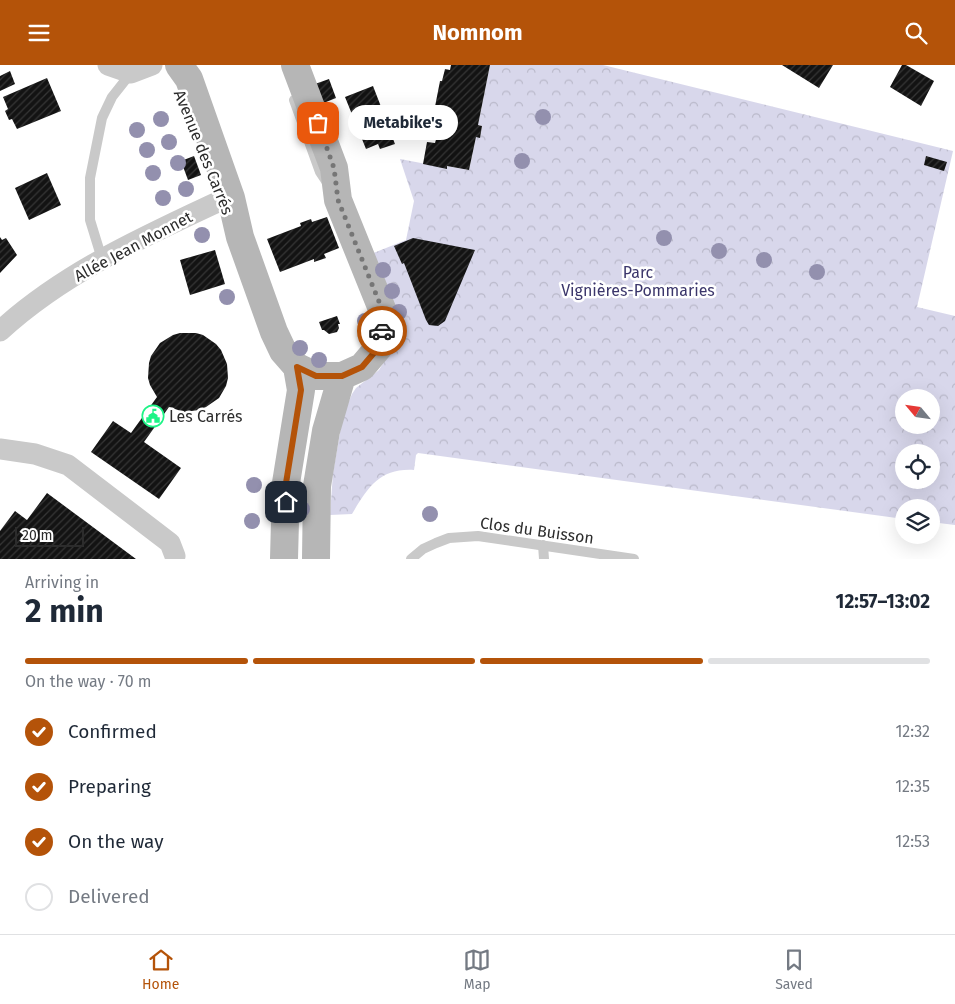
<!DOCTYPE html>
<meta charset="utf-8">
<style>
body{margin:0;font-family:"Fira Sans",sans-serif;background:#f6f6f7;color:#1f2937;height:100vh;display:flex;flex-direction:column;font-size:19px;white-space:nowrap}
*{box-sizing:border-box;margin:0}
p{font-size:16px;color:#747a83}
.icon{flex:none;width:28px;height:28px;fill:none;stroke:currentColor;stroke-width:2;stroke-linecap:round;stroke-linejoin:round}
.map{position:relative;height:494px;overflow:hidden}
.drawer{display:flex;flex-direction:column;background:#fff;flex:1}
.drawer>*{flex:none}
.needle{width:32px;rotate:299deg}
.controls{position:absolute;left:895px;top:324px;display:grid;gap:10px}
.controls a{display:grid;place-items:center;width:45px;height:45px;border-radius:50%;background:#fff;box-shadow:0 5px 20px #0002;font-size:25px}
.scale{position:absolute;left:15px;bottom:12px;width:69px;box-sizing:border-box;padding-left:5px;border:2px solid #2c2c2c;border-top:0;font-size:14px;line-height:18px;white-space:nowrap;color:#2c2c2c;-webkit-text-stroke:4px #fff;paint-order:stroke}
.pin{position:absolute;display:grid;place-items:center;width:42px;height:42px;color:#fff;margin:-21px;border-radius:10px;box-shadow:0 2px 8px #0006}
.courier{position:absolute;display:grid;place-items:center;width:50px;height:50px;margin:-25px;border:4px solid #b45309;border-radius:50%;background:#fff;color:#222;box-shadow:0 1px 6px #0007}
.bubble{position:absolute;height:35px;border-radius:18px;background:#fff;box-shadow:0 5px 20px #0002;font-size:16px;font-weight:700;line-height:35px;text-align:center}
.summary em{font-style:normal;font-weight:700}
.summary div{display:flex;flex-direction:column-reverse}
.summary{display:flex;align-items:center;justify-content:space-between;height:85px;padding:0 25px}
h1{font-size:32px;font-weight:700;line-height:38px}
.bar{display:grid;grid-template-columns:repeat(4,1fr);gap:8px 5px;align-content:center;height:60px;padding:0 25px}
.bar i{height:6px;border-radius:4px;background:#e0e1e3}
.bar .active{background:#b45309}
.bar p{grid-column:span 4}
ol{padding:0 25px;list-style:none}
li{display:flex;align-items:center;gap:15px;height:55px}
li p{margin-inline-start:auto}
li .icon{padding:5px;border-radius:50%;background:#b45309;color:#fff;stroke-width:4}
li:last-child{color:#747a83}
li i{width:28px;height:28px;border:2px solid #e0e1e3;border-radius:50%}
header{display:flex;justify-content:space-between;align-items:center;height:65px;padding:0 25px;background:#b45309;color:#fff;font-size:22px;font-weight:700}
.menu{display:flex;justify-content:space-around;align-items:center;height:70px;border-top:1px solid #e0e1e3;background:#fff;font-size:14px;color:#747a83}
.menu a{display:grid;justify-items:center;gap:2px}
.menu .active{color:#b45309}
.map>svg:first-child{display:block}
</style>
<header><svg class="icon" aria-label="menu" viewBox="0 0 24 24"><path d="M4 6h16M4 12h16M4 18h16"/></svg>Nomnom<svg class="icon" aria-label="search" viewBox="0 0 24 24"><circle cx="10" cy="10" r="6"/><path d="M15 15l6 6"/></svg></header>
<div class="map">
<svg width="955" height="494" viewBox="0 0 955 494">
<defs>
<pattern id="park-crowns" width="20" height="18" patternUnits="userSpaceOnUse" patternTransform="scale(1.25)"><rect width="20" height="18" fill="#d8d7eb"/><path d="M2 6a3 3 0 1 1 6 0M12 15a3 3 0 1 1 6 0" fill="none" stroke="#bab9ca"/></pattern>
<pattern id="building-hatch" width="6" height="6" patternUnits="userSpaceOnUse" patternTransform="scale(1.25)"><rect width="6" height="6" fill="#131313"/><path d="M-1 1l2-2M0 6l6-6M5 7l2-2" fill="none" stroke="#363636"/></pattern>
</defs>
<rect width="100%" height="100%" fill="#fff"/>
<path fill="url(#park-crowns)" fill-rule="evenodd" d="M 490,0 L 603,0 L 953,86 L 917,242 L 955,251 L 955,460 L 931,457 L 931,442 L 904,442 L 904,454 L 418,388 L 416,390 L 414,405 C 380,403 368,422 352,449 L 330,450 L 333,408 L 343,350 L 352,329 L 356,323 L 379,305 L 391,285 L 371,189 L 406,175 L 414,136 L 400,94 L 447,103 L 447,101 L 469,105 L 476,72 L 480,72 L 482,61 L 478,60 ZM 904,332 L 931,332 L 931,360 L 904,360 ZM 904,388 L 931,388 L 931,415 L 904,415 Z"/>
<path fill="url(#building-hatch)" d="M 451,0 L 490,0 L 478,60 L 482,61 L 480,73 L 476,72 L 469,105 L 447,101 L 447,104 L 423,99 L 427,77 L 435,78 L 437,71 L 431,70 L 434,57 L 432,57 L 440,16 L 442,16 L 445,4 L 450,5 Z
M 782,0 L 833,0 L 819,23 Z
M 902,0 L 906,0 L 934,16 L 921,41 L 890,22 Z
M 10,6 L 15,19 L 0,26 L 0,11 Z
M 47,13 L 61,46 L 17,64 L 12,54 L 9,55 L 5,46 L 8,44 L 3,32 Z
M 329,14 L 336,33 L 321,39 L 315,19 Z
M 373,21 L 385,52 L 382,53 L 385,62 L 388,61 L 395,79 L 380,84 L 378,79 L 366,84 L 345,32 Z
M 194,91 L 201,110 L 188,115 L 181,96 Z
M 926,91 L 947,97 L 944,106 L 924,100 Z
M 47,108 L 61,140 L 29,155 L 15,123 Z
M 327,152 L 339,183 L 324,189 L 326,193 L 314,197 L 314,194 L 280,207 L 267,174 L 301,161 L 300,158 L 311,154 L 312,157 Z
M 0,172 L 2,175 L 6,173 L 17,190 L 0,208 Z
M 413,173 L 475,185 L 445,256 L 438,261 L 429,260 L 426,255 L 404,198 L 402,199 L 394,181 Z
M 215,185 L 225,219 L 190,230 L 180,195 Z
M 337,251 L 340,259 L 338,259 L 339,263 L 337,267 L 329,269 L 324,265 L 322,265 L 319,257 Z
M 180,268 L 196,268 L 203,270 L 216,279 L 221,285 L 227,299 L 228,313 L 226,321 L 219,333 L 206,342 L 199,345 L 184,347 L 169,342 L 144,377 L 181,403 L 159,434 L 91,387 L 113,356 L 131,368 L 157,332 L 150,320 L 148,313 L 149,298 L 151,291 L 160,278 L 173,270 Z
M 47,428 L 136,494 L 0,494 L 0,466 L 15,446 L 27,455 Z"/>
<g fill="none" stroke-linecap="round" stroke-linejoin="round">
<path stroke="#c9c9c9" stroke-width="10" d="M 294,35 L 320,107 L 328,119
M 102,194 L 90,155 L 90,113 L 102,53 L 112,32 L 131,8
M 543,480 L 544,494
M 411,494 L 423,484 L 436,478 L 449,473 L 478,471 L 634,494"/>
<path stroke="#c9c9c9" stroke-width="21" d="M 108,0 L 131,8 L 152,0
M 0,266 C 63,208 143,172 220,136
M 0,384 L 35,389 L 68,400 L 170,478 L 175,491"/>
<path stroke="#b6b6b6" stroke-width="28" d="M 179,0 L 189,14 L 231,133 L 240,172 L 274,267 L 283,286 L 297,302 L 316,311 L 342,311 L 362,302 L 379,282 L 384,259 L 382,244 L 338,135 L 334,103 L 295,0
M 284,494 L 286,418 L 301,325 L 297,302
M 316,494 L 317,421 L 326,366 L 342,311"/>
</g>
<g fill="#9390ae">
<circle cx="543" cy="52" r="8"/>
<circle cx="161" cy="54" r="8"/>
<circle cx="137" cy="65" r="8"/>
<circle cx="169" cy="77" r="8"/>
<circle cx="147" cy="85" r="8"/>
<circle cx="522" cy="96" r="8"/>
<circle cx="178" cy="98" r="8"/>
<circle cx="153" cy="108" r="8"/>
<circle cx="186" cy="124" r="8"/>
<circle cx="163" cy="133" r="8"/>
<circle cx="202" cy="170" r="8"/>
<circle cx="664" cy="173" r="8"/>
<circle cx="719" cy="186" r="8"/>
<circle cx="764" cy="195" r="8"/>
<circle cx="383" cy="205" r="8"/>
<circle cx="817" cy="207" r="8"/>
<circle cx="392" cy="226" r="8"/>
<circle cx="227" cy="232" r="8"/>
<circle cx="399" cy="247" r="8"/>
<circle cx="365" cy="256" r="8"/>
<circle cx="300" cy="283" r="8"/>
<circle cx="319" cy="295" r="8"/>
<circle cx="254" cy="420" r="8"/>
<circle cx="302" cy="444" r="8"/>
<circle cx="430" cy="449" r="8"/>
<circle cx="252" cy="456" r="8"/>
</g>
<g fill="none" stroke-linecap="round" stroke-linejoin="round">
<path stroke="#767676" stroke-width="5" stroke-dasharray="0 9" d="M 318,58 L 334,103 L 338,135 L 382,244 L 384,259 L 382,266"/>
<path stroke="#b45309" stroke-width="6" d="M 286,437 L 286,418 L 301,325 L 297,302 L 316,311 L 342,311 L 362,302 L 379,282 L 382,266"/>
</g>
<defs>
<g id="civic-ring" transform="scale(1.125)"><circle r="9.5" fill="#fff" stroke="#1df486" stroke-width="1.5"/><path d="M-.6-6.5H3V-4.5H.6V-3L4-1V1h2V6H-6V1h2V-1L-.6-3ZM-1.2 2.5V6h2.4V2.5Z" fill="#1df486"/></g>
</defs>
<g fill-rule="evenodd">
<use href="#civic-ring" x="153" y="351"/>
</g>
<g text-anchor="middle" stroke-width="5" stroke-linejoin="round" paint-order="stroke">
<g font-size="16" fill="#2c2c2c" stroke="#fff">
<text transform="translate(204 87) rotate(68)" y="6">Avenue des Carrés</text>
<text transform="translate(133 181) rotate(-28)" y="6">Allée Jean Monnet</text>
<text transform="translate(537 465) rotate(8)" y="6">Clos du Buisson</text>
</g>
<g font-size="16" fill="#3b366b" stroke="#fff">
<text x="638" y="213">Parc<tspan x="638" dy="18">Vignières-Pommaries</tspan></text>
</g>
<g font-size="16" fill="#2c2c2c" stroke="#fff" text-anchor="start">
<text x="169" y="357">Les Carrés</text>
</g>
</g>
</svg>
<div class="controls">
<a><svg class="needle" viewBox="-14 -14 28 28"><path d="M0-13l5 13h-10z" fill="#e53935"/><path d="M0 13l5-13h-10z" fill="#747a83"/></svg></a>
<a><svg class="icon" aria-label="locate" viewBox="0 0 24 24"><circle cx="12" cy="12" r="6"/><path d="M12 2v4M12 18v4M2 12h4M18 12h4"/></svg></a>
<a><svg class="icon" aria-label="layers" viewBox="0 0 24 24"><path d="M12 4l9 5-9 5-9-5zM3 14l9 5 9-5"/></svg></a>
</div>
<div class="scale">20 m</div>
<div class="pin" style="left:318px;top:58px;background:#ea580c"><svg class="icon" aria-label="bag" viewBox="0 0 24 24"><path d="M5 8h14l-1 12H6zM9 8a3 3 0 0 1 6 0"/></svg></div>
<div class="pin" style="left:286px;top:437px;background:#1f2937"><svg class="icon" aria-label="home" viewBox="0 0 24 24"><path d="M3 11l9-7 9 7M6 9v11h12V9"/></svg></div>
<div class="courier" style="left:382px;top:266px"><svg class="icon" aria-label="car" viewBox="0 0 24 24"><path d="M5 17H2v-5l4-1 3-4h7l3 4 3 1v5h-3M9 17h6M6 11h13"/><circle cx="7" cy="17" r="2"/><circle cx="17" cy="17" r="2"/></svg></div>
<div class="bubble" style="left:348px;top:40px;width:110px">Metabike's</div>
</div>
<section class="drawer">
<div class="summary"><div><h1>2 min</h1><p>Arriving in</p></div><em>12:57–13:02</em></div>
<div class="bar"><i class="active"></i><i class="active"></i><i class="active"></i><i></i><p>On the way · 70 m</p></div>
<ol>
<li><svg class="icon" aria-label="check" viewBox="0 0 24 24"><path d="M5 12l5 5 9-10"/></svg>Confirmed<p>12:32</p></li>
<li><svg class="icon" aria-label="check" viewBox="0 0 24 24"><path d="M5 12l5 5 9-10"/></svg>Preparing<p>12:35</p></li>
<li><svg class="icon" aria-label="check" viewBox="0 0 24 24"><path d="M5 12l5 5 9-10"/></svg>On the way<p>12:53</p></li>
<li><i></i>Delivered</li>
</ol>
</section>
<nav class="menu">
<a class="active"><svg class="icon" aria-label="home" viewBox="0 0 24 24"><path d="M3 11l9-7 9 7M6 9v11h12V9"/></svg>Home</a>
<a><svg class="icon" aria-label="map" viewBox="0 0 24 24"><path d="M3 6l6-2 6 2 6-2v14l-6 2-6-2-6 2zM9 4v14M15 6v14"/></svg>Map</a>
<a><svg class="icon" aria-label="saved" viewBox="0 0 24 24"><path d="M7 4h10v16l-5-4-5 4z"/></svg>Saved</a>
</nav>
